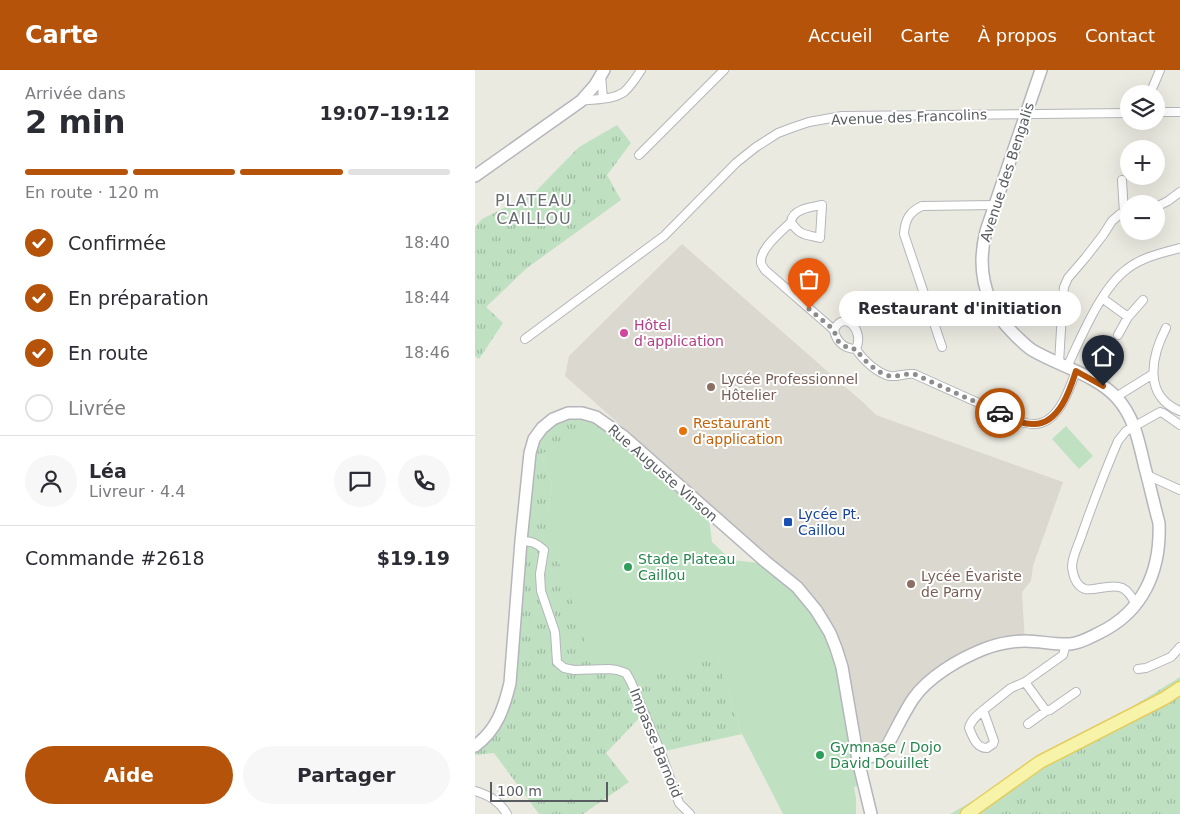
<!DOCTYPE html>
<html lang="fr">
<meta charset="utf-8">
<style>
body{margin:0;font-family:"DejaVu Sans",sans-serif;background:#f7f7f7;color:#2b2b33;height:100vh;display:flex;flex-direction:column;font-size:19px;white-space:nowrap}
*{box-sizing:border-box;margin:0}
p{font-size:16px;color:#7c7c81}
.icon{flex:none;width:28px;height:28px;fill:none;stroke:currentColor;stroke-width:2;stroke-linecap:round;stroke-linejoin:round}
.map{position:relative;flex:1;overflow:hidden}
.details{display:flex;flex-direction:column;background:#fff;width:475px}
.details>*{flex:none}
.fabs{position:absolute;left:645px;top:15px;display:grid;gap:10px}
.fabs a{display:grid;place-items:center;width:45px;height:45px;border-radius:50%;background:#fff;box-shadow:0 5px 20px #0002;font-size:25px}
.scale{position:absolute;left:15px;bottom:12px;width:118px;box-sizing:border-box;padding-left:5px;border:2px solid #595c60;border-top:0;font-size:14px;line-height:18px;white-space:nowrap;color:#595c60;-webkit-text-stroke:4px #fff;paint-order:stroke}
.pin{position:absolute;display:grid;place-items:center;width:42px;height:42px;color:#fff;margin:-51px -21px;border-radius:50% 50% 50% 0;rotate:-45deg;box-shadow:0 0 5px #0007}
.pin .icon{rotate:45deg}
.courier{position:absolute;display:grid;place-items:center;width:50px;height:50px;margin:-25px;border:4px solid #b45309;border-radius:50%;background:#fff;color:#222;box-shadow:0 1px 6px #0007}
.bubble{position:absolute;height:35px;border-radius:18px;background:#fff;box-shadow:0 5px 20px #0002;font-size:16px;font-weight:800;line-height:35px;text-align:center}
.summary em{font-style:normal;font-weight:800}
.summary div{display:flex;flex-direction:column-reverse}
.summary{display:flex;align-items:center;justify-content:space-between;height:85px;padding:0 25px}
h1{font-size:32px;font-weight:800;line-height:38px}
.bar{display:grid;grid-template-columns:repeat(4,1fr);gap:8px 5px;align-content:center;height:60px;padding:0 25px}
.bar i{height:6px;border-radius:4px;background:#e1e1e2}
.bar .active{background:#b45309}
.bar p{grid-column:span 4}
.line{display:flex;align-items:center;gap:12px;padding:0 25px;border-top:1px solid #e1e1e2}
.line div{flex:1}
.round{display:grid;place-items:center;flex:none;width:52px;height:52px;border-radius:26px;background:#f7f7f7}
ol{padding:0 25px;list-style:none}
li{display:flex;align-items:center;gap:15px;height:55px}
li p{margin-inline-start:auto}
li .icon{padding:5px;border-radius:50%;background:#b45309;color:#fff;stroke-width:4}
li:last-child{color:#7c7c81}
li i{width:28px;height:28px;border:2px solid #e1e1e2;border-radius:50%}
.action{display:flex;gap:10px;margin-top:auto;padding:10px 25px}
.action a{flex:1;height:58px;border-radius:30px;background:#b45309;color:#fff;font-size:20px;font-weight:800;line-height:58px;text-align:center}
.action a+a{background:#f7f7f7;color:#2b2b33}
header{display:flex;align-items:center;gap:30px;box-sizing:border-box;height:70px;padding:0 25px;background:#b45309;color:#fff}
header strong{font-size:24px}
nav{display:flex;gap:28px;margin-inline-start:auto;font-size:18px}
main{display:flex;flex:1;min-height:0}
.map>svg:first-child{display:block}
</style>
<header>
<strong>Carte</strong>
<nav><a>Accueil</a><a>Carte</a><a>À propos</a><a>Contact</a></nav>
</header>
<main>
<section class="details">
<div class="summary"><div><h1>2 min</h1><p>Arrivée dans</p></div><em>19:07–19:12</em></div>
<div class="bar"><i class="active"></i><i class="active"></i><i class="active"></i><i></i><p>En route · 120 m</p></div>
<ol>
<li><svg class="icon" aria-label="check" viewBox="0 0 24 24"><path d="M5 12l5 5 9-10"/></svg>Confirmée<p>18:40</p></li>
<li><svg class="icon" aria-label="check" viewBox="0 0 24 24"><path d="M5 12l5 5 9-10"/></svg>En préparation<p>18:44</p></li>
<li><svg class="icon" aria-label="check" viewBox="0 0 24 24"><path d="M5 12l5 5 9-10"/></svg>En route<p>18:46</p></li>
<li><i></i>Livrée</li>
</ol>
<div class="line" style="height:90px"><a class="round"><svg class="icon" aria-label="person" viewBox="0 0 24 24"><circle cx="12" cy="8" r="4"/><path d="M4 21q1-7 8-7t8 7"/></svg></a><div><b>Léa</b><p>Livreur · 4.4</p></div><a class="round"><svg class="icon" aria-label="chat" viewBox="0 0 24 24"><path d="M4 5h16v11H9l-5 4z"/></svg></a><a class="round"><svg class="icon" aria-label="phone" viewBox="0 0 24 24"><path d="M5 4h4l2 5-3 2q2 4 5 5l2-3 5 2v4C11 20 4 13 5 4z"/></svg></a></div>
<div class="line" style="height:65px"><div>Commande #2618</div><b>$19.19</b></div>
<div class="action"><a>Aide</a><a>Partager</a></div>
</section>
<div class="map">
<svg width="705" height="744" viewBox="0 0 705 744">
<defs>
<pattern id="grass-tufts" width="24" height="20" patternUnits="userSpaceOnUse" patternTransform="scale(1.25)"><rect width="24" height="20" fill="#bfe1c2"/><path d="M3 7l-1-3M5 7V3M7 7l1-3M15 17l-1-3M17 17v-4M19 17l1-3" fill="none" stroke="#9ebaa1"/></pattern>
</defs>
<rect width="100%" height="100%" fill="#ebeae1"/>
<path fill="#dbd9cf" d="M 207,174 L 390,334 L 401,345 L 588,412 L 558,496 L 556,511 L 547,522 L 550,571 L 510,578 L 446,620 L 412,676 L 383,690 L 341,540 L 148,366 L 152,361 L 90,306 L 94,286 Z"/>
<path fill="url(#grass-tufts)" d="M 142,55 L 156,73 L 132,105 L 146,130 L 52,198 L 11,237 L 28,253 L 4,289 L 0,286 L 0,157 L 7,149 L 59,123 L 104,77 Z
M 107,343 L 148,366 L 139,375 L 66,384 L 77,415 L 73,440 L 142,600 L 156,611 L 241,584 L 267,664 L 190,681 L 186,683 L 169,643 L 131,683 L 154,712 L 108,744 L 64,744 L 19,683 L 0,685 L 0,676 L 30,635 L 55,383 L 67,358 Z
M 705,607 L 705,744 L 475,744 L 617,662 Z"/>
<path fill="#bfe1c2" d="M 119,356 L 131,361 L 139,375 L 148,366 L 233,441 L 237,472 L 256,490 L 284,493 L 322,517 L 355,563 L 389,715 L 379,717 L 381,728 L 381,744 L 308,744 L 267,664 L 241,585 L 156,612 L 151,603 L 134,599 L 123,590 L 111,574 L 75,466 L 73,440 L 77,415 L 66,384 Z
M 591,356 L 618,386 L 604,399 L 577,369 Z"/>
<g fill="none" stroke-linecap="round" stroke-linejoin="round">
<g stroke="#b3b6ba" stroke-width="10">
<path id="street" d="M 126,6 L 128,28
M 675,24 L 685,0
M 106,31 C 119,29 138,30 149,22 C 156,16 161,8 166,0
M 681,42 L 705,42
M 164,85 L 249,0
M 647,110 L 649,143
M 681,137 L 693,131 L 705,122
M 316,152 C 325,166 330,164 345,168 L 347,135 C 337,137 317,139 316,152 C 307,161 284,179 286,193 C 287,196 289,198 290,200 L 359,260 C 361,271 369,279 381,279 C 387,289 403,304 415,306 C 423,307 431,303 439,304 L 546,352 C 550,353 554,354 558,354 C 583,355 594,320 601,301
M 627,228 L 653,247 L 668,230
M 691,258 C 676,287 668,326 705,341
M 359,260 C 369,239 390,260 381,279
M 643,265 L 653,247
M 50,269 L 189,166 L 261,93 L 281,77 L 303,63 L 319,57 L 334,52 L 367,46 L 654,43
M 467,277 L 429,164 C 430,150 434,142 447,136 L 520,135
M 584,293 L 588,226 L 589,217 L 593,208 L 611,187 L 628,165 L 637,151 L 645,144 L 654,142
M 592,297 C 606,268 626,218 652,199 C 667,187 687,183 705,178
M 641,327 L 678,304
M 672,405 L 705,420
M 46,471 C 56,471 62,473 69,480 L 65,504 L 66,521 L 80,562 L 82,592 L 89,598 L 99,600 L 134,599 L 142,600 L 151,603 L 156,612 L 186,683 L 204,733 L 215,744
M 661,535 C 652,516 645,514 625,518 C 620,519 614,520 610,519 C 601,516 598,505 597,497 C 597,486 604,474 607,464 C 618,433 630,401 643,371 L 651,361 L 685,342 L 688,343 L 705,355
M 663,599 L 671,598 L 696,587 L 705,577
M 550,612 L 571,641 L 575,640 L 601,622
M 508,640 L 519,671 L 518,674 L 512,678 C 501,678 498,667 494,658 C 496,649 505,643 512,637 L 536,618 L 550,612 L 588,585 L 591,574
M 553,654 L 571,641
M 0,721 C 14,725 24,731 32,744"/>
</g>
<g stroke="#b4b6bc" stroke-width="14">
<path id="secondary" d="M 0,106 L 106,31 L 120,15 L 129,0
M 0,676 C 22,660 29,638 35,613 L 46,471 L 55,383 L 59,369 L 67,358 L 78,349 L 93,343 L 107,343 L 121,347 L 148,366 L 291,492 L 322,517 L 341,540 L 349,553 L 355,563 L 361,578 L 367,597 L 383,690 L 396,744
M 383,690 C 396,687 403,686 412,676 C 421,660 428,644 438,629 C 453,607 484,589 509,579 C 522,574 536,571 550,571 C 565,571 580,575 595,574 C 606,573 614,568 624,563 C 668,542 686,501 684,453 C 679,435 675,416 670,398 C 664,373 660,348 642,328 C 621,305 584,296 557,280 C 551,276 545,270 540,265 C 510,236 501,201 511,161 L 566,0"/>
</g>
<g stroke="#e4cd60" stroke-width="15">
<path id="primary" d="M 492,744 L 565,692 L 690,628 L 705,618"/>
</g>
<use href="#street" stroke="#fff" stroke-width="8"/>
<use href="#secondary" stroke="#fff" stroke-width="11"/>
<use href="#primary" stroke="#f7f3a9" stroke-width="12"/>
</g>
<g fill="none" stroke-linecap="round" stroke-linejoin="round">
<path stroke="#8c8e8d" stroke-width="5" stroke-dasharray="0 9" d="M 334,239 L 359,260 L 362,270 L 366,274 L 375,279 L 381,279 C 387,289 403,304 415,306 C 423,307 431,303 439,304 L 525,343"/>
<path stroke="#b45309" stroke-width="6" d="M 525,343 C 536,348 548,355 559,354 C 584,354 595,320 601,301 L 628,316"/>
</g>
<circle fill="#d1479c" stroke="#fff" stroke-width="2" cx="149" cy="263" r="5"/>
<g fill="#8d6e63" stroke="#fff" stroke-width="2">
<circle cx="236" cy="317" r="5"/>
<circle cx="436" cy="514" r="5"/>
</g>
<circle fill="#e8710a" stroke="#fff" stroke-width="2" cx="208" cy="361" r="5"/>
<rect fill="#1a4fb4" stroke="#fff" stroke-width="2" x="308" y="447" width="10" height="10" rx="2.5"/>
<g fill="#2e9e5b" stroke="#fff" stroke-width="2">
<circle cx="153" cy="497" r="5"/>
<circle cx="345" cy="685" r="5"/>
</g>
<g text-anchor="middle" stroke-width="4" stroke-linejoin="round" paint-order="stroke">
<g font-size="14" fill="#595c60" stroke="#fff">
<text transform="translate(434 47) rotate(-2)" y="5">Avenue des Francolins</text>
<text transform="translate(532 102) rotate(-72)" y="5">Avenue des Bengalis</text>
<text transform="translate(188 403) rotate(41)" y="5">Rue Auguste Vinson</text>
<text transform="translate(181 673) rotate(68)" y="5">Impasse Barnoid</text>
</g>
<g font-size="14" fill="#b23c85" stroke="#fff" text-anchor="start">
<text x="159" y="260">Hôtel<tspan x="159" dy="16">d'application</tspan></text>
</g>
<g font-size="14" fill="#785e54" stroke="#fff" text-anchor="start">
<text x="246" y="314">Lycée Professionnel<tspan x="246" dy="16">Hôtelier</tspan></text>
<text x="446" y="511">Lycée Évariste<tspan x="446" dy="16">de Parny</tspan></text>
</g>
<g font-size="14" fill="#c56008" stroke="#fff" text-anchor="start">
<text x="218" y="358">Restaurant<tspan x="218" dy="16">d'application</tspan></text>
</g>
<g font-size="14" fill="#164399" stroke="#fff" text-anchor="start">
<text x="323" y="449">Lycée Pt.<tspan x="323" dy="16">Caillou</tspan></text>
</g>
<g font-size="14" fill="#27864d" stroke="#fff" text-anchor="start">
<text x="163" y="494">Stade Plateau<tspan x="163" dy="16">Caillou</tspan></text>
<text x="355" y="682">Gymnase / Dojo<tspan x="355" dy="16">David Douillet</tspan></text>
</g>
<g font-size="16" letter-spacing="1" fill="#6a6d72" stroke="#fff">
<text x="59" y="136">PLATEAU<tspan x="59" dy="18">CAILLOU</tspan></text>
</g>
</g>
</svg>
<div class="fabs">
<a><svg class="icon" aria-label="layers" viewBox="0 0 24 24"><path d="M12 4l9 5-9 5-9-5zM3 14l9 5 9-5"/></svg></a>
<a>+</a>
<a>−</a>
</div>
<div class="scale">100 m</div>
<div class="pin" style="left:334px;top:239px;background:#ea580c"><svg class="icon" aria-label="bag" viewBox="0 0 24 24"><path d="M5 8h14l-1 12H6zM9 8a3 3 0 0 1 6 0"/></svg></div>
<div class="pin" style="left:628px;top:316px;background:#1f2937"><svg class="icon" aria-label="home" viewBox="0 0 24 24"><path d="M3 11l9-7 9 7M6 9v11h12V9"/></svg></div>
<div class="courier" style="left:525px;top:343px"><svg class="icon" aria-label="car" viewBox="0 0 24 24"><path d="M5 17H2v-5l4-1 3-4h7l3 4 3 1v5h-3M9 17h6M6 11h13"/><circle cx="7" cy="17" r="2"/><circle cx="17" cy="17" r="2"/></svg></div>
<div class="bubble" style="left:364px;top:221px;width:242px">Restaurant d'initiation</div>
</div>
</main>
